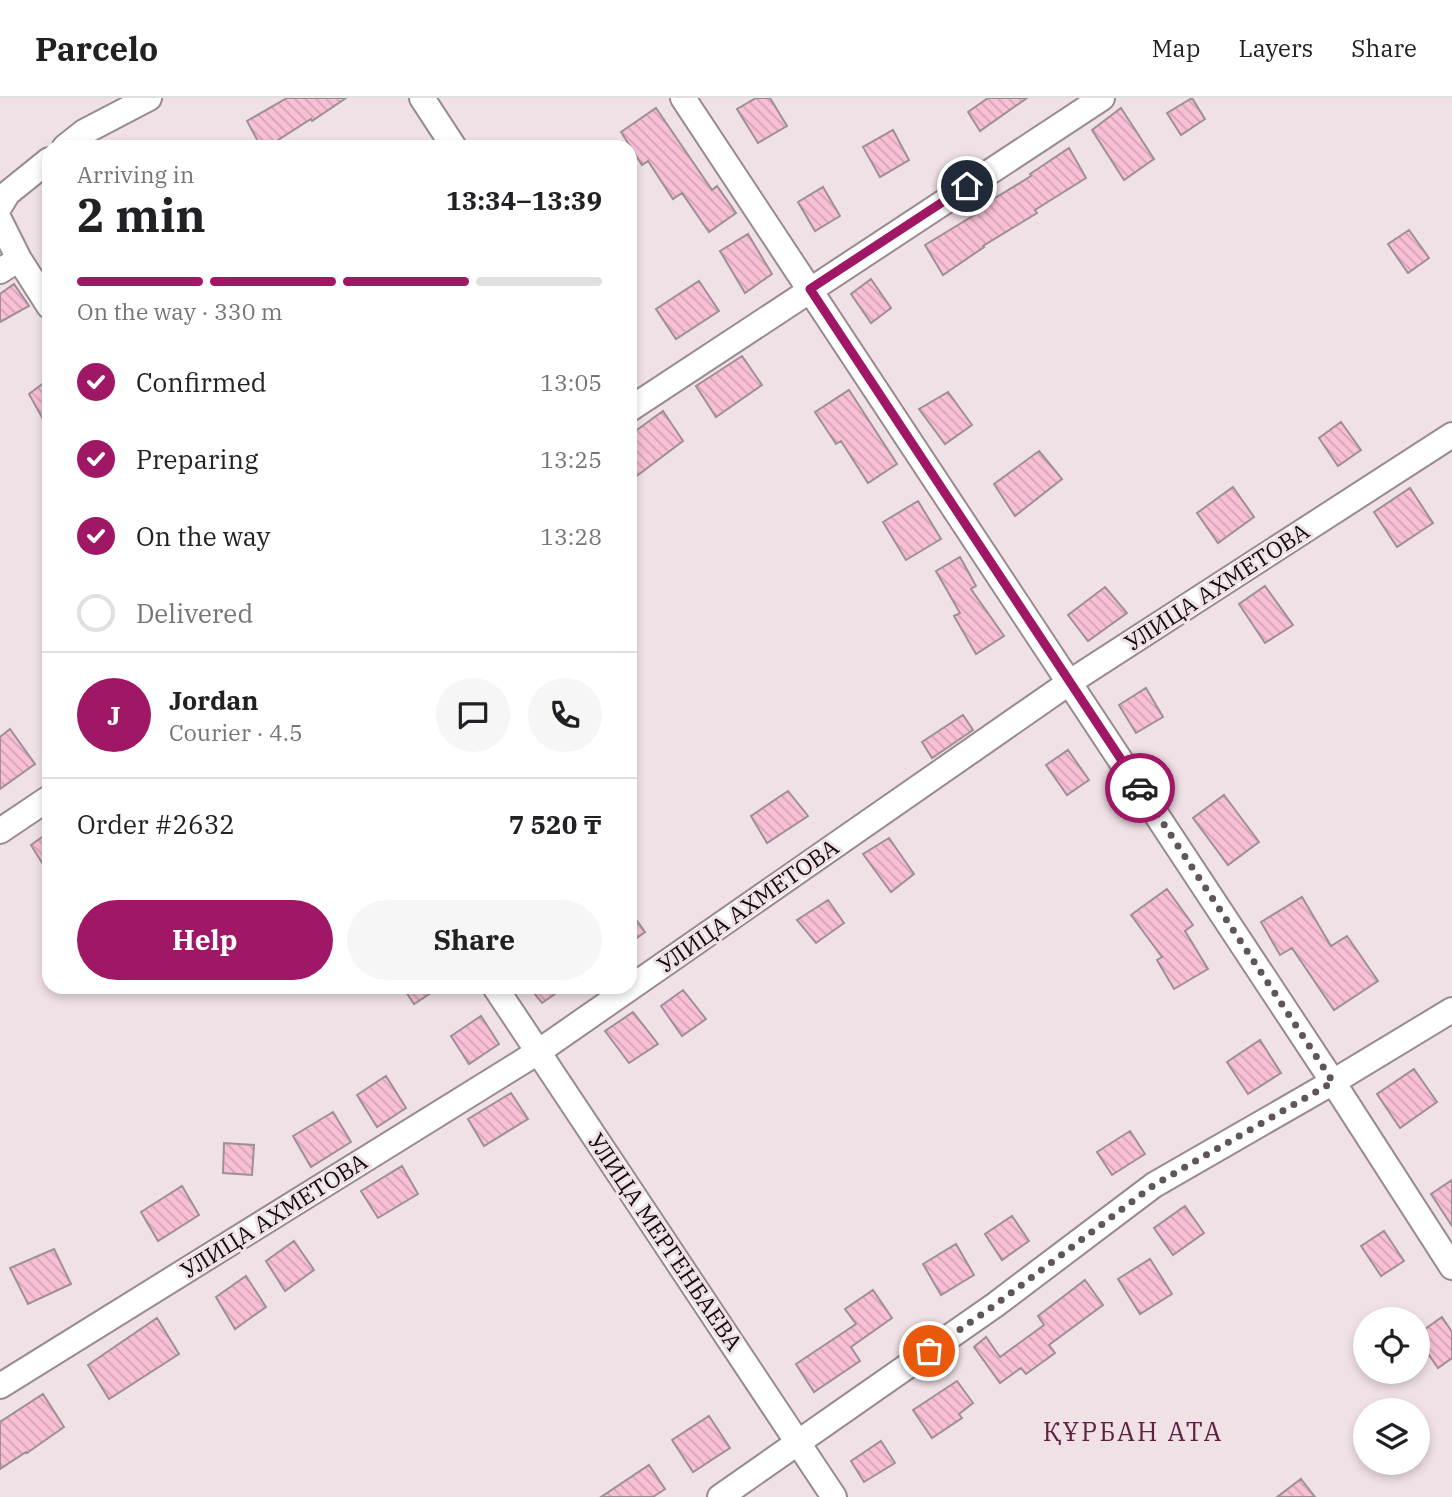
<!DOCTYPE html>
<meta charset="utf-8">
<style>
body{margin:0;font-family:"IBM Plex Serif",serif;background:#f6f6f6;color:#202124;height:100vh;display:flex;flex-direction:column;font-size:26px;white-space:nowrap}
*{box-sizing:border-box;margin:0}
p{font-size:23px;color:#757577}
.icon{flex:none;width:38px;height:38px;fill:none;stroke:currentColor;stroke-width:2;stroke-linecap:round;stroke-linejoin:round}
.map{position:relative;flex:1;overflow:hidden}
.sheet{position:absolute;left:42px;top:42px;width:595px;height:854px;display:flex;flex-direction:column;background:#fff;border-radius:21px;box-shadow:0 4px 10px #0003}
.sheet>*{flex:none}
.tools{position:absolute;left:1353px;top:1209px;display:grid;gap:14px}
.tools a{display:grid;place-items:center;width:77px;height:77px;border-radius:50%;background:#fff;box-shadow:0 4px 10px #0003;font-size:35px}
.pin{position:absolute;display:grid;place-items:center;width:60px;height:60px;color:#fff;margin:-30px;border:4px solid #fff;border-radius:50%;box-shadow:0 2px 7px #0007}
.courier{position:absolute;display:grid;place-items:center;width:70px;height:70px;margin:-35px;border:5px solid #a01865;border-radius:50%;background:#fff;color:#222;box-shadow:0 2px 9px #0007}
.headline em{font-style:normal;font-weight:800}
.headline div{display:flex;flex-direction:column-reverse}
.headline{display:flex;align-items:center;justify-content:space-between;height:119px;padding:0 35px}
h1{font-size:46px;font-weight:800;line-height:52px}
.bar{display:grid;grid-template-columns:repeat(4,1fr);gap:10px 7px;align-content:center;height:84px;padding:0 35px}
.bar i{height:9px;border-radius:5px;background:#e0e0e0}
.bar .on{background:#a01865}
.bar p{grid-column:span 4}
.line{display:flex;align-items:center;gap:18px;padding:0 35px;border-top:2px solid #e0e0e0}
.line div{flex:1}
.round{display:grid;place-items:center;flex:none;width:74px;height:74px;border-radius:37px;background:#f6f6f6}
ol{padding:0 35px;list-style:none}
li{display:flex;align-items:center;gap:21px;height:77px}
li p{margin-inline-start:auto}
li .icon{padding:7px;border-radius:50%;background:#a01865;color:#fff;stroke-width:4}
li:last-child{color:#757577}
li i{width:38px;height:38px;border:4px solid #e0e0e0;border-radius:50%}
.button{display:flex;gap:14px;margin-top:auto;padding:14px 35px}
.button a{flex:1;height:80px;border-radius:42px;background:#a01865;color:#fff;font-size:28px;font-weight:800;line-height:80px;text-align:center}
.button a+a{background:#f6f6f6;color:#202124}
header{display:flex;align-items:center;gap:42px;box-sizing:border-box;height:98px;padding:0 35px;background:#fff;border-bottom:2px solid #e0e0e0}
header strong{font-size:33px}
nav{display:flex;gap:38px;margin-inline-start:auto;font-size:24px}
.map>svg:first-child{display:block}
</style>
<header>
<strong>Parcelo</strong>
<nav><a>Map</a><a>Layers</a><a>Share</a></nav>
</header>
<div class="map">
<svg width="1452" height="1399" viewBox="0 0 1452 1399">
<defs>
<pattern id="building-back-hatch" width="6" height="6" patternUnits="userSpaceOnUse" patternTransform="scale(1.75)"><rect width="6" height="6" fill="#f8bfd6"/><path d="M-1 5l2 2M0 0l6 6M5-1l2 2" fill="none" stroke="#d3a3b6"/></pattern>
</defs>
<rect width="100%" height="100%" fill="#f0e1e7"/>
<path fill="url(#building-back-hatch)" stroke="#9e9095" stroke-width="2" d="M 287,0 L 346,0 L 312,23 L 311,21 L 267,49 L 261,49 L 247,23 Z
M 756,0 L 770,0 L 787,28 L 758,45 L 737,11 Z
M 988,0 L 1027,0 L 980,33 L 968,14 Z
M 1192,0 L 1205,21 L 1181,37 L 1167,15 Z
M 656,10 L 712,92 L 717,88 L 736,115 L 709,134 L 682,95 L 673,101 L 648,63 L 642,67 L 621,34 Z
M 1121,10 L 1154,61 L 1124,82 L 1092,32 Z
M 893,32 L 909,62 L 880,79 L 863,49 Z
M 1069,50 L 1086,80 L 1035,112 L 1037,115 L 983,148 L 984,149 L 943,177 L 925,147 L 976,116 L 974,113 L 1031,78 L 1030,76 Z
M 823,89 L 840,118 L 815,133 L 798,104 Z
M 1409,132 L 1429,160 L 1408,175 L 1388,146 Z
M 748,136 L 772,176 L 745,195 L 720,153 Z
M 871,181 L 891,210 L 871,225 L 851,196 Z
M 699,183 L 719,213 L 676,241 L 656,211 Z
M 14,186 L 29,208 L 0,224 L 0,196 Z
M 742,258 L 762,287 L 716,319 L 696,288 Z
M 49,281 L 49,332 L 29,296 Z
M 849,292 L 897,366 L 868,385 L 841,343 L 836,346 L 815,314 Z
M 948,294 L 972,327 L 945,346 L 919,311 Z
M 663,313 L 683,343 L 630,383 L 630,337 Z
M 1341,324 L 1361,352 L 1338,368 L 1319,340 Z
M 1039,353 L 1062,381 L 1015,418 L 994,386 Z
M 1233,389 L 1254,419 L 1218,445 L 1197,415 Z
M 1410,390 L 1433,425 L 1397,449 L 1374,414 Z
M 918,403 L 941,441 L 906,462 L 883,424 Z
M 960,459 L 976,488 L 971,491 L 1004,538 L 976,556 L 954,518 L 960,515 L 936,473 Z
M 1265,488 L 1293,527 L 1265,545 L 1239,506 Z
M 1105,489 L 1127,515 L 1088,543 L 1068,517 Z
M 1146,590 L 1163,619 L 1136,635 L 1119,607 Z
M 963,617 L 973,632 L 932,660 L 922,644 Z
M 10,631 L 35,666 L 0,691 L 0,639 Z
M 1068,652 L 1089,682 L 1067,697 L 1046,667 Z
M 788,693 L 808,718 L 767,745 L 751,718 Z
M 1224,697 L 1259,744 L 1228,767 L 1193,720 Z
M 49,734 L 49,776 L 31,747 Z
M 889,740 L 914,776 L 891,794 L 863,756 Z
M 1167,791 L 1193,827 L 1185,833 L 1208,871 L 1174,891 L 1157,862 L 1162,859 L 1131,817 Z
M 1302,799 L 1331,848 L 1347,838 L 1378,883 L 1334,912 L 1292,850 L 1280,857 L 1261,824 Z
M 828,802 L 844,825 L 816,845 L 797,822 Z
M 630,813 L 645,834 L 630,845 Z
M 403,889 L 440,889 L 414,906 Z
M 529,889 L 565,889 L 542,905 Z
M 683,892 L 706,921 L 682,938 L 661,908 Z
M 633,914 L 658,946 L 629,965 L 605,933 Z
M 481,918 L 499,946 L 469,966 L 451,938 Z
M 1260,942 L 1281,975 L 1248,996 L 1227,964 Z
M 1414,971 L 1437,1004 L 1400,1030 L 1377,996 Z
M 386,978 L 406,1010 L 377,1029 L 357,997 Z
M 511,995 L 528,1021 L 484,1048 L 468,1021 Z
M 333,1014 L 351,1044 L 311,1069 L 293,1038 Z
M 1130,1033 L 1145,1056 L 1112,1077 L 1097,1054 Z
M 224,1045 L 254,1047 L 252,1077 L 223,1075 Z
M 402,1068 L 418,1096 L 378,1120 L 361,1093 Z
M 1452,1082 L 1452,1128 L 1431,1096 Z
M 182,1088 L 199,1117 L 158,1143 L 141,1114 Z
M 1185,1108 L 1204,1135 L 1173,1157 L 1154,1130 Z
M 1012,1118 L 1029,1143 L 1002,1162 L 985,1136 Z
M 1384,1133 L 1404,1163 L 1381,1178 L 1361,1148 Z
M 294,1143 L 314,1172 L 285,1193 L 266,1163 Z
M 956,1146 L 974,1177 L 941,1197 L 923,1166 Z
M 54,1151 L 71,1186 L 28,1206 L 10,1170 Z
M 1150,1161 L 1172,1196 L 1140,1216 L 1118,1181 Z
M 246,1178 L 266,1209 L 235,1231 L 216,1199 Z
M 1085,1182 L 1103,1207 L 1049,1247 L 1055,1255 L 1026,1276 L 1021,1270 L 1000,1285 L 974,1249 L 986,1239 L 1000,1259 L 1044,1227 L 1038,1218 Z
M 873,1192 L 892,1220 L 851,1249 L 860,1263 L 814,1294 L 796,1266 L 856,1226 L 845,1211 Z
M 1442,1219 L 1452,1234 L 1452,1260 L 1438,1270 L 1418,1241 L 1418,1236 Z
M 157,1220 L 179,1256 L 109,1301 L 88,1267 Z
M 957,1283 L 973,1305 L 959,1316 L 962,1320 L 932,1340 L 913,1312 Z
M 43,1296 L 64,1329 L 27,1355 L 26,1354 L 0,1371 L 0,1324 Z
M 709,1318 L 730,1350 L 693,1374 L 672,1342 Z
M 881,1343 L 895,1365 L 864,1384 L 851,1363 Z
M 649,1367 L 665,1391 L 653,1399 L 601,1399 Z
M 1301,1381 L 1315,1399 L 1277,1399 Z"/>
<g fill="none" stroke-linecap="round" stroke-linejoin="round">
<g stroke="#988b90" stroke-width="28">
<path id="minor" d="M 422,0 L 454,49
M 683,0 L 1333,984 L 1452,1169
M 65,49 L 84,34 L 149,0
M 0,108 L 8,95 L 49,62
M 0,123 L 19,161 L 0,173
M 19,161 L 49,208
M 630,311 L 1102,0
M 0,733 L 49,700
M 495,889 L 834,1399
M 0,1288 L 538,954 L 1070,584 L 1452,337
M 720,1399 L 995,1207 L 1154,1087 L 1333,984 L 1452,912"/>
</g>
<use href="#minor" stroke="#fff" stroke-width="24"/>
</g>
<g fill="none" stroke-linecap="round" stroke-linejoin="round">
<path stroke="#5e5659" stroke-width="7" stroke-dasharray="0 12.6" d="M 929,1253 L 995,1207 L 1154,1087 L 1333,984 L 1140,690"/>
<path stroke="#a01865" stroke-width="9" d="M 967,88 L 810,191 L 1140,690"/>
</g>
<g text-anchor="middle" stroke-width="6" stroke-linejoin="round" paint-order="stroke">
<g font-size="23" fill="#0f0b0c" stroke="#f0e1e7">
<text transform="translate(1217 489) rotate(-33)" y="8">УЛИЦА АХМЕТОВА</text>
<text transform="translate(748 808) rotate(-35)" y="8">УЛИЦА АХМЕТОВА</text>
<text transform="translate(274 1118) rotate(-32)" y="8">УЛИЦА АХМЕТОВА</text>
<text transform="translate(665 1144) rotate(56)" y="8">УЛИЦА МЕРГЕНБАЕВА</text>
</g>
<g font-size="26" letter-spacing="2" fill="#5f1f3f" stroke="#f0e1e7">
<text x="1133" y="1343">ҚҰРБАН АТА</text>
</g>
</g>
</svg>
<div class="tools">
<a><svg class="icon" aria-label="locate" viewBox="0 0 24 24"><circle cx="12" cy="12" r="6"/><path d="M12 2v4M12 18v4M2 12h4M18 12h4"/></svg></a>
<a><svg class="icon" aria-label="layers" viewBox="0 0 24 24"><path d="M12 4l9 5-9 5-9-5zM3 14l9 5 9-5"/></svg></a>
</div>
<div class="pin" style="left:929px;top:1253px;background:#ea580c"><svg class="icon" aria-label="bag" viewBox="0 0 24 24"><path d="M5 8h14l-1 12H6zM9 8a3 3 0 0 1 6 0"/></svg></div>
<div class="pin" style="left:967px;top:88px;background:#1f2937"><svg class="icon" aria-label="home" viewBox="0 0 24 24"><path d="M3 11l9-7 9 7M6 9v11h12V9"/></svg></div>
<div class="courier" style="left:1140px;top:690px"><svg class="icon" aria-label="car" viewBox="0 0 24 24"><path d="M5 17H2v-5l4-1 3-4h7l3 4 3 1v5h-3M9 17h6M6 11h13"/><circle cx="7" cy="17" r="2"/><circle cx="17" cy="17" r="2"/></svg></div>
<section class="sheet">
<div class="headline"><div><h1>2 min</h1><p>Arriving in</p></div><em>13:34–13:39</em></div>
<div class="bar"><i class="on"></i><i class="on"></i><i class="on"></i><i></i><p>On the way · 330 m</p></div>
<ol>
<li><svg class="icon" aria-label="check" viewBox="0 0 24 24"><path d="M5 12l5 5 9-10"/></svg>Confirmed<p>13:05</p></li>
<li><svg class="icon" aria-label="check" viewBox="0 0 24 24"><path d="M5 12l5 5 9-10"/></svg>Preparing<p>13:25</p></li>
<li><svg class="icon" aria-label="check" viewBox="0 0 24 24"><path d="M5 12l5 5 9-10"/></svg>On the way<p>13:28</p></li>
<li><i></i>Delivered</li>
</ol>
<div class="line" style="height:126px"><b class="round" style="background:#a01865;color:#fff">J</b><div><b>Jordan</b><p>Courier · 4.5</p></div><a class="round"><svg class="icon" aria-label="chat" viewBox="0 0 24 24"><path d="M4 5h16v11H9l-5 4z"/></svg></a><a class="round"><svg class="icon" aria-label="phone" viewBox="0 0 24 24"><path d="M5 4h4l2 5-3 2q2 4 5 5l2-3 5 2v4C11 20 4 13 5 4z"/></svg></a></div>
<div class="line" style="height:91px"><div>Order #2632</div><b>7 520 ₸</b></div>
<div class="button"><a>Help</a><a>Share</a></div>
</section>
</div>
